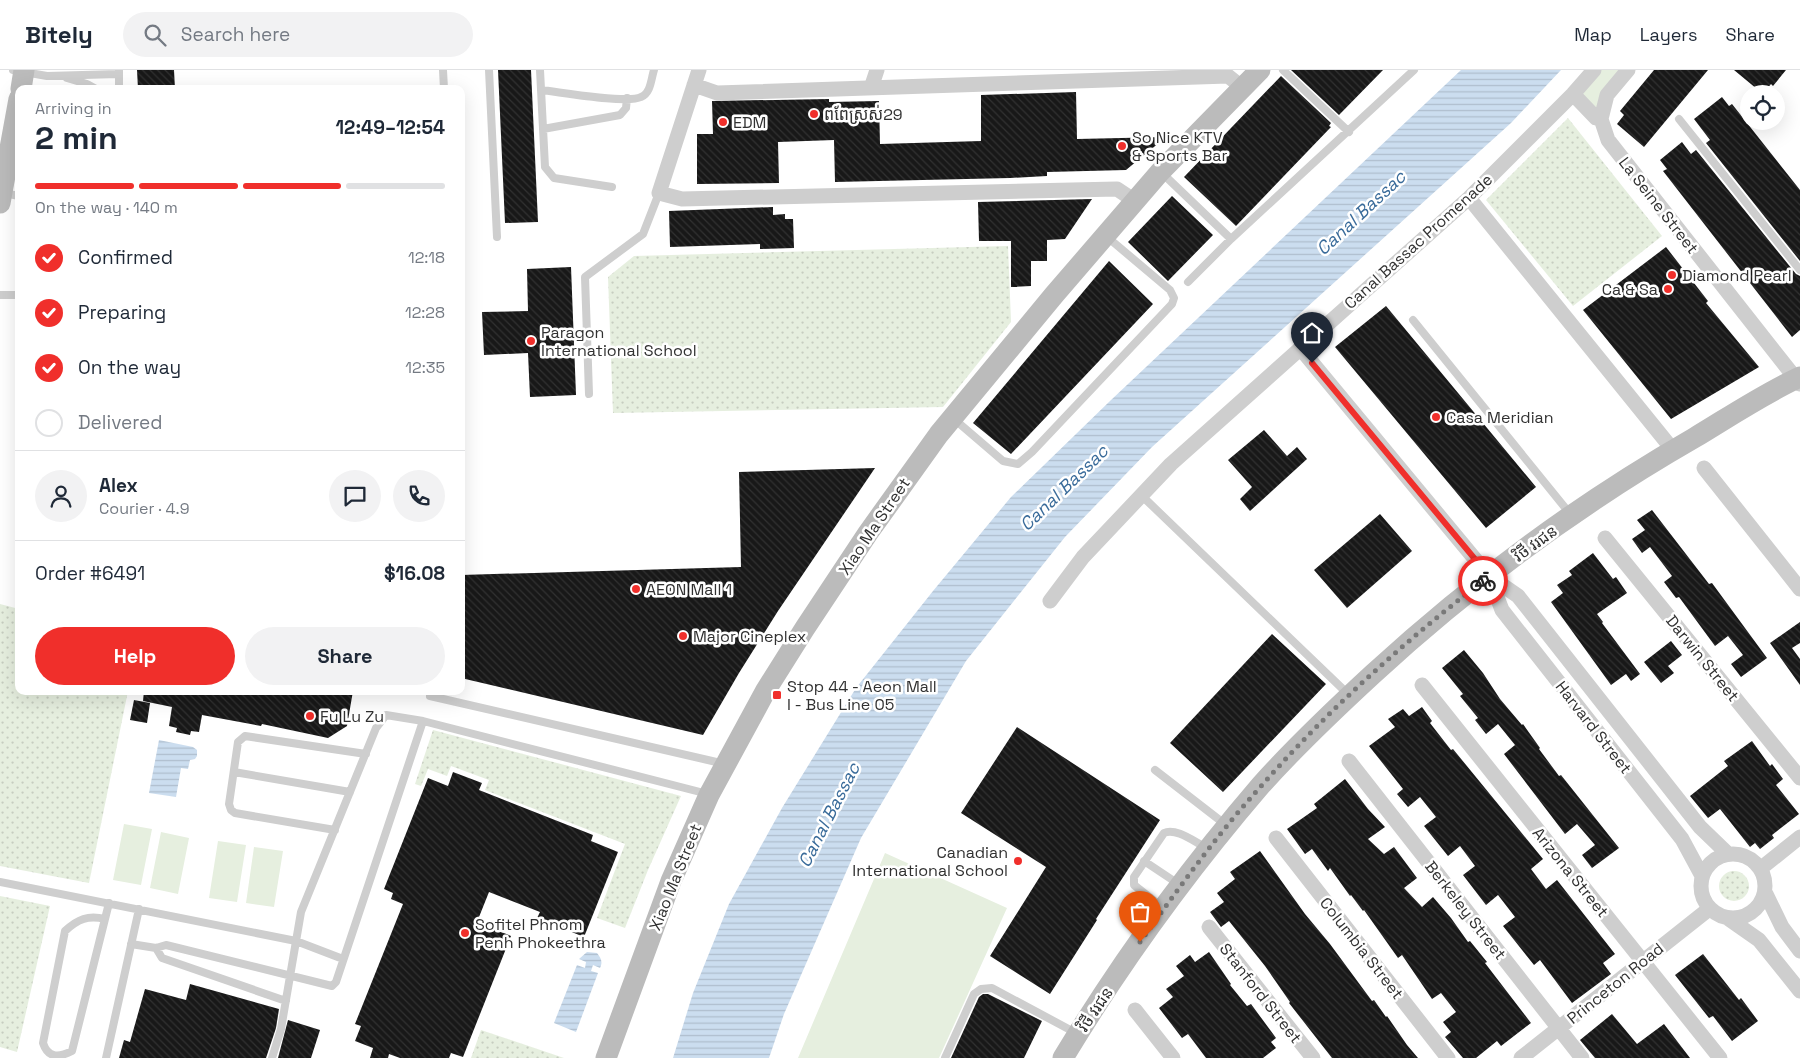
<!DOCTYPE html>
<meta charset="utf-8">
<style>
body{margin:0;font-family:"Space Grotesk","Noto Sans Khmer",sans-serif;background:#f2f2f3;color:#1f2937;height:100vh;display:flex;flex-direction:column;font-size:19px;white-space:nowrap}
*{box-sizing:border-box;margin:0}
p{font-size:16px;color:#747a83}
.icon{flex:none;width:28px;height:28px;fill:none;stroke:currentColor;stroke-width:2;stroke-linecap:round;stroke-linejoin:round}
.map{position:relative;flex:1;overflow:hidden}
.panel{position:absolute;left:15px;top:15px;width:450px;height:610px;display:flex;flex-direction:column;background:#fff;border-radius:10px;box-shadow:0 5px 20px #0002}
.panel>*{flex:none}
.tools{position:absolute;left:1740px;top:15px;display:grid;gap:10px}
.tools a{display:grid;place-items:center;width:45px;height:45px;border-radius:50%;background:#fff;box-shadow:0 5px 20px #0002;font-size:25px}
.pin{position:absolute;display:grid;place-items:center;width:42px;height:42px;color:#fff;margin:-51px -21px;border-radius:50% 50% 50% 0;rotate:-45deg;box-shadow:0 0 5px #0007}
.pin .icon{rotate:45deg}
.courier{position:absolute;display:grid;place-items:center;width:50px;height:50px;margin:-25px;border:4px solid #f02f2b;border-radius:50%;background:#fff;color:#222;box-shadow:0 1px 6px #0007}
.overview em{font-style:normal;font-weight:800}
.overview div{display:flex;flex-direction:column-reverse}
.overview{display:flex;align-items:center;justify-content:space-between;height:85px;padding:0 20px}
h1{font-size:32px;font-weight:800;line-height:38px}
.bar{display:grid;grid-template-columns:repeat(4,1fr);gap:8px 5px;align-content:center;height:60px;padding:0 20px}
.bar i{height:6px;border-radius:4px;background:#e0e1e3}
.bar .on{background:#f02f2b}
.bar p{grid-column:span 4}
.line{display:flex;align-items:center;gap:12px;padding:0 20px;border-top:1px solid #e0e1e3}
.line div{flex:1}
.round{display:grid;place-items:center;flex:none;width:52px;height:52px;border-radius:26px;background:#f2f2f3}
ol{padding:0 20px;list-style:none}
li{display:flex;align-items:center;gap:15px;height:55px}
li p{margin-inline-start:auto}
li .icon{padding:5px;border-radius:50%;background:#f02f2b;color:#fff;stroke-width:4}
li:last-child{color:#747a83}
li i{width:28px;height:28px;border:2px solid #e0e1e3;border-radius:50%}
.primary-button{display:flex;gap:10px;margin-top:auto;padding:10px 20px}
.primary-button a{flex:1;height:58px;border-radius:30px;background:#f02f2b;color:#fff;font-size:20px;font-weight:800;line-height:58px;text-align:center}
.primary-button a+a{background:#f2f2f3;color:#1f2937}
header{display:flex;align-items:center;gap:30px;box-sizing:border-box;height:70px;padding:0 25px;background:#fff;border-bottom:1px solid #e0e1e3}
header strong{font-size:24px}
nav{display:flex;gap:28px;margin-inline-start:auto;font-size:18px}
.search{width:350px;height:45px;background:#f2f2f3;display:flex;align-items:center;gap:12px;box-sizing:border-box;padding:0 18px;border-radius:28px;color:#747a83;font-size:19px}
.map>svg:first-child{display:block}
</style>
<header>
<strong>Bitely</strong>
<div class="search"><svg class="icon" aria-label="search" viewBox="0 0 24 24"><circle cx="10" cy="10" r="6"/><path d="M15 15l6 6"/></svg>Search here</div>
<nav><a>Map</a><a>Layers</a><a>Share</a></nav>
</header>
<div class="map">
<svg width="1800" height="988" viewBox="0 0 1800 988">
<defs>
<pattern id="grass-dots" width="8" height="8" patternUnits="userSpaceOnUse" patternTransform="scale(1.25)"><rect width="8" height="8" fill="#e6efdf"/><path d="M2 2h.1M6 6h.1" fill="none" stroke="#c6cdc0" stroke-width="1.8" stroke-linecap="round"/></pattern>
<pattern id="water-rules" width="6" height="5" patternUnits="userSpaceOnUse" patternTransform="scale(1.25)"><rect width="6" height="5" fill="#cbddef"/><path d="M0 2.5h6" fill="none" stroke="#afbecd"/></pattern>
<pattern id="building-back-hatch" width="6" height="6" patternUnits="userSpaceOnUse" patternTransform="scale(1.25)"><rect width="6" height="6" fill="#181818"/><path d="M-1 5l2 2M0 0l6 6M5-1l2 2" fill="none" stroke="#313131"/></pattern>
</defs>
<rect width="100%" height="100%" fill="#fff"/>
<path fill="url(#grass-dots)" d="M 1568,48 L 1662,166 L 1573,236 L 1486,130 Z
M 1008,176 L 1011,252 L 943,337 L 613,343 L 608,207 L 634,186 Z
M 0,534 L 19,539 L 19,621 L 128,621 L 89,813 L 0,796 Z
M 433,660 L 681,726 L 648,800 L 625,858 L 597,848 L 625,774 L 485,720 L 489,710 L 451,696 L 447,706 L 428,699 L 421,716 L 415,714 Z
M1719 816a15 15 0 1 1 30 0a15 15 0 1 1-30 0Z
M 0,826 L 50,836 L 17,982 L 0,977 Z
M 481,960 L 564,988 L 471,988 Z"/>
<path fill="#e6efdf" d="M 1594,0 L 1628,0 L 1601,49 L 1573,24 Z
M 124,754 L 152,759 L 141,815 L 113,810 Z
M 161,762 L 189,768 L 178,824 L 150,818 Z
M 218,771 L 246,775 L 237,832 L 209,828 Z
M 254,777 L 283,781 L 274,837 L 246,833 Z
M 885,783 L 1007,838 L 939,988 L 798,988 Z"/>
<path fill="url(#water-rules)" d="M 1461,0 L 1561,0 L 1511,53 L 1152,377 L 1065,467 L 966,591 L 861,768 L 784,944 L 769,988 L 673,988 L 693,923 L 729,834 L 782,738 L 856,618 L 933,521 L 1011,427 L 1110,331 Z
M 159,670 L 193,677 L 197,680 L 197,686 L 195,689 L 190,690 L 188,699 L 181,698 L 176,727 L 149,723 Z
M 587,882 L 597,883 C 601,888 603,892 600,898 L 593,895 L 591,901 L 598,903 L 576,962 L 554,953 L 577,895 L 585,898 L 586,892 L 579,889 Z"/>
<path fill="url(#building-back-hatch)" d="M 137,0 L 174,0 L 175,19 L 138,19 Z
M 498,0 L 531,0 L 538,152 L 505,153 Z
M 1291,0 L 1383,0 L 1339,45 Z
M 1654,0 L 1708,0 L 1644,77 L 1617,54 L 1624,45 L 1620,41 Z
M 1734,0 L 1786,0 L 1773,16 L 1771,14 L 1763,24 Z
M 1281,6 L 1331,53 L 1329,56 L 1331,57 L 1236,156 L 1184,107 Z
M 1076,22 L 1077,69 L 1166,67 L 1126,100 L 1047,102 L 1047,106 L 1010,108 L 835,112 L 834,70 L 778,72 L 779,113 L 697,114 L 697,64 L 713,64 L 712,31 L 829,29 L 829,32 L 879,31 L 880,74 L 981,71 L 981,25 Z
M 1722,27 L 1729,36 L 1732,34 L 1800,120 L 1800,191 L 1706,73 L 1710,70 L 1694,49 Z
M 1682,72 L 1691,84 L 1696,80 L 1796,204 L 1800,206 L 1800,260 L 1792,267 L 1663,101 L 1667,99 L 1660,90 Z
M 1172,126 L 1213,165 L 1168,211 L 1128,172 Z
M 1092,129 L 1065,169 L 1047,170 L 1047,191 L 1031,191 L 1031,216 L 1011,217 L 1011,171 L 979,171 L 978,132 Z
M 773,137 L 773,145 L 785,144 L 785,149 L 793,149 L 794,178 L 760,179 L 760,174 L 670,177 L 669,141 Z
M 1666,177 L 1708,231 L 1706,233 L 1759,297 L 1671,349 L 1583,240 Z
M 1109,191 L 1153,234 L 1011,384 L 973,353 Z
M 571,197 L 576,325 L 530,327 L 528,283 L 484,285 L 482,242 L 528,241 L 527,199 Z
M 1386,236 L 1536,417 L 1486,458 L 1335,277 Z
M 1264,360 L 1287,386 L 1297,377 L 1307,389 L 1250,441 L 1240,429 L 1252,417 L 1228,390 Z
M 875,398 L 778,541 L 739,603 L 703,665 L 461,608 L 461,505 L 741,497 L 739,402 Z
M 1652,440 L 1709,514 L 1712,513 L 1767,588 L 1741,607 L 1731,594 L 1743,585 L 1728,566 L 1715,576 L 1679,527 L 1676,528 L 1664,512 L 1672,506 L 1650,477 L 1642,483 L 1632,469 L 1645,460 L 1637,450 Z
M 1380,444 L 1412,481 L 1347,538 L 1314,500 Z
M 1593,483 L 1613,509 L 1616,507 L 1627,523 L 1597,544 L 1603,552 L 1602,553 L 1640,604 L 1631,611 L 1626,604 L 1611,615 L 1551,532 L 1563,523 L 1557,515 L 1572,505 L 1569,501 Z
M 1800,552 L 1800,573 L 1792,578 L 1800,589 L 1800,615 L 1770,573 Z
M 1272,564 L 1326,614 L 1223,722 L 1170,673 Z
M 1671,571 L 1682,585 L 1668,596 L 1674,603 L 1661,613 L 1644,592 Z
M 1464,580 L 1483,603 L 1500,629 L 1522,655 L 1523,654 L 1540,678 L 1539,679 L 1559,706 L 1561,705 L 1619,778 L 1592,798 L 1582,785 L 1595,775 L 1577,754 L 1565,764 L 1504,684 L 1515,675 L 1498,654 L 1486,664 L 1475,650 L 1478,648 L 1460,626 L 1463,624 L 1442,598 Z
M 144,621 L 353,621 L 347,656 L 328,668 L 262,654 L 261,656 L 202,645 L 199,662 L 191,661 L 190,665 L 176,662 L 177,658 L 169,656 L 172,637 L 143,631 Z
M 134,630 L 150,633 L 147,653 L 130,650 Z
M 1422,637 L 1432,651 L 1430,653 L 1451,680 L 1453,679 L 1543,789 L 1531,799 L 1546,819 L 1557,810 L 1615,884 L 1603,893 L 1611,904 L 1572,933 L 1540,890 L 1534,895 L 1503,856 L 1515,847 L 1498,825 L 1486,835 L 1463,805 L 1475,796 L 1460,776 L 1448,786 L 1424,756 L 1436,747 L 1420,727 L 1408,737 L 1397,724 L 1403,719 L 1369,676 L 1395,657 L 1388,649 L 1403,639 L 1409,646 Z
M 1017,657 L 1160,750 L 1096,849 L 1097,850 L 1050,924 L 990,886 L 1046,797 L 961,743 Z
M 1752,671 L 1770,696 L 1772,694 L 1783,709 L 1776,715 L 1799,744 L 1772,765 L 1774,768 L 1760,779 L 1755,773 L 1750,777 L 1720,739 L 1708,748 L 1690,726 L 1728,696 L 1724,691 Z
M 453,702 L 482,713 L 479,720 L 593,765 L 591,771 L 618,782 L 584,867 L 537,848 L 540,842 L 489,822 L 477,852 L 511,866 L 463,987 L 451,983 L 449,988 L 400,988 L 389,984 L 388,988 L 370,988 L 373,978 L 355,971 L 361,956 L 355,954 L 403,834 L 391,829 L 393,823 L 384,819 L 428,708 L 448,716 Z
M 1345,709 L 1368,739 L 1385,757 L 1368,769 L 1384,784 L 1394,777 L 1417,808 L 1404,818 L 1422,837 L 1433,827 L 1451,848 L 1468,872 L 1470,871 L 1487,892 L 1485,893 L 1531,953 L 1501,976 L 1497,971 L 1476,988 L 1463,988 L 1445,967 L 1451,962 L 1443,952 L 1456,942 L 1441,923 L 1432,929 L 1402,885 L 1398,888 L 1364,840 L 1363,841 L 1351,825 L 1350,826 L 1330,798 L 1328,801 L 1312,779 L 1305,784 L 1287,759 L 1317,738 L 1314,734 Z
M 1260,781 L 1305,844 L 1330,874 L 1372,931 L 1374,930 L 1386,947 L 1387,946 L 1407,975 L 1418,988 L 1332,988 L 1289,933 L 1290,932 L 1265,896 L 1229,851 L 1221,857 L 1210,842 L 1224,832 L 1217,823 L 1235,809 L 1230,802 Z
M 1209,882 L 1231,914 L 1230,915 L 1247,936 L 1251,934 L 1276,968 L 1271,972 L 1276,978 L 1263,988 L 1206,988 L 1188,964 L 1182,968 L 1159,938 L 1173,927 L 1166,919 L 1184,906 L 1176,896 L 1190,885 L 1195,892 Z
M 1703,884 L 1739,930 L 1741,928 L 1758,951 L 1732,971 L 1713,946 L 1709,948 L 1675,905 Z
M 190,914 L 279,939 L 276,958 L 266,988 L 119,988 L 124,970 L 130,972 L 145,919 L 186,930 Z
M 983,924 L 988,924 L 1042,951 L 1024,988 L 951,988 L 979,927 Z
M 1612,944 L 1637,974 L 1664,954 L 1690,988 L 1595,988 L 1580,970 Z
M 288,950 L 320,960 L 311,988 L 278,988 Z"/>
<g fill="none" stroke-linecap="round" stroke-linejoin="round">
<path stroke="#cecece" stroke-width="8" d="M 13,0 L 47,6 L 118,4
M 443,0 L 444,19
M 489,0 L 497,167
M 540,0 L 545,97 L 554,108 L 612,117
M 1283,0 L 1349,62
M 119,1 L 119,19
M 67,8 L 87,14 L 96,19
M 541,20 C 560,22 627,34 641,27 C 651,23 651,9 654,0
M 1679,49 L 1800,200
M 543,59 L 620,45 L 626,38 L 627,28
M 1162,103 L 1231,169
M 4,123 L 19,126
M 1188,212 L 1231,169 L 1414,0
M 0,225 L 19,225
M 1413,250 L 1571,445
M 589,324 L 585,207 L 643,164 L 659,123
M 954,349 L 1003,391 L 1018,394 L 1032,382 L 1172,234 L 1174,228 L 1170,220 L 1106,166
M 1141,425 L 1348,624
M 430,626 L 725,694
M 1155,700 L 1226,755
M 234,702 L 350,722
M 335,760 L 235,743 L 231,740 L 229,734 L 238,672 L 245,666 L 366,684
M 1144,791 L 1180,815
M 0,812 L 296,871 L 343,889
M 1163,838 L 1134,815 L 1134,807 L 1164,763 C 1176,757 1196,773 1207,778
M 105,849 C 88,845 78,849 65,861 L 43,973 C 48,988 58,988 72,981 L 109,833
M 131,874 L 156,878 L 166,875 L 332,916 L 336,912 L 423,651
M 156,878 L 162,888 L 286,931
M 106,988 L 139,839
M 272,988 L 281,959 L 301,842 L 376,658 L 386,645 L 423,651 L 708,724
M 945,988 L 974,924 L 981,919 L 992,918 L 1076,963"/>
<path stroke="#cecece" stroke-width="15" d="M 699,0 L 659,123 L 682,129 L 1117,119 L 1135,131
M 1628,0 L 1607,25 L 1601,49 L 1608,70 L 1800,314
M 694,15 L 717,23 L 1228,6 L 1243,18
M 871,18 L 877,0
M 1573,24 L 1596,48 L 1601,49
M 1469,128 L 1673,380
M 1300,278 L 1489,506 L 1518,526 L 1700,757 L 1728,784
M 1704,398 L 1800,519
M 1605,468 L 1800,708
M 1489,506 L 1502,540 L 1682,769 L 1702,806
M 1050,531 L 1083,487 L 1171,394 L 1469,128 L 1573,24 L 1594,0
M 1422,615 L 1720,988
M 1349,691 L 1582,988
M 1276,768 L 1448,988
M1701 816a32 32 0 1 1 64 0a32 32 0 1 1-64 0Z
M 1760,799 L 1800,767
M 1766,824 L 1782,857 L 1800,881
M 1729,849 L 1759,870 L 1800,921
M 1209,857 L 1313,988
M 1135,940 L 1173,988
M 1521,988 L 1709,839"/>
<path stroke="#bbb" stroke-width="21" d="M 21,19 L 24,0
M 0,133 L 19,29
M 606,988 L 671,811 L 709,725 L 766,620 L 805,558 L 868,463 L 939,364 L 1054,225 L 1160,102 L 1260,0
M 1063,988 C 1121,892 1188,800 1261,715 C 1296,676 1335,639 1373,604 C 1471,514 1579,434 1694,368 C 1729,347 1763,324 1800,307"/>
</g>
<g fill="none" stroke-linecap="round" stroke-linejoin="round">
<path stroke="#797979" stroke-width="5" stroke-dasharray="0 9" d="M 1140,872 C 1179,818 1218,763 1263,714 C 1329,639 1404,572 1483,511"/>
<path stroke="#f02f2b" stroke-width="6" d="M 1312,293 L 1489,506 L 1483,511"/>
</g>
<g fill="#f02f2b" stroke="#fff" stroke-width="2">
<circle cx="814" cy="44" r="5"/>
<circle cx="723" cy="52" r="5"/>
<circle cx="1122" cy="76" r="5"/>
<circle cx="1672" cy="205" r="5"/>
<circle cx="1668" cy="219" r="5"/>
<circle cx="531" cy="271" r="5"/>
<circle cx="1436" cy="347" r="5"/>
<circle cx="636" cy="519" r="5"/>
<circle cx="683" cy="566" r="5"/>
<rect x="772" y="620" width="10" height="10" rx="2.5"/>
<circle cx="310" cy="646" r="5"/>
<circle cx="1018" cy="791" r="5"/>
<circle cx="465" cy="863" r="5"/>
</g>
<g text-anchor="middle" stroke-width="5" stroke-linejoin="round" paint-order="stroke">
<g font-size="16" fill="#313131" stroke="#fff" text-anchor="start">
<text x="824" y="50">ពពែស្រស់29</text>
<text x="733" y="58">EDM</text>
<text x="1132" y="73">So Nice KTV<tspan x="1132" dy="18">&amp; Sports Bar</tspan></text>
<text x="1682" y="211">Diamond Pearl</text>
<text x="1658" y="225" text-anchor="end">Ca &amp; Sa</text>
<text x="541" y="268">Paragon<tspan x="541" dy="18">International School</tspan></text>
<text x="1446" y="353">Casa Meridian</text>
<text x="646" y="525">AEON Mall 1</text>
<text x="693" y="572">Major Cineplex</text>
<text x="787" y="622">Stop 44 - Aeon Mall<tspan x="787" dy="18">I - Bus Line 05</tspan></text>
<text x="320" y="652">Fu Lu Zu</text>
<text x="1008" y="788" text-anchor="end">Canadian<tspan x="1008" dy="18">International School</tspan></text>
<text x="475" y="860">Sofitel Phnom<tspan x="475" dy="18">Penh Phokeethra</tspan></text>
</g>
<g font-size="16" fill="#313131" stroke="#fff">
<text transform="translate(1659 135) rotate(52)" y="6">La Seine Street</text>
<text transform="translate(1418 171) rotate(-42)" y="6">Canal Bassac Promenade</text>
<text transform="translate(874 456) rotate(-56)" y="6">Xiao Ma Street</text>
<text transform="translate(1535 473) rotate(-36)" y="6">វិថី វរជន</text>
<text transform="translate(1703 588) rotate(51)" y="6">Darwin Street</text>
<text transform="translate(1594 657) rotate(52)" y="6">Harvard Street</text>
<text transform="translate(1571 802) rotate(51)" y="6">Arizona Street</text>
<text transform="translate(675 807) rotate(-68)" y="6">Xiao Ma Street</text>
<text transform="translate(1466 840) rotate(52)" y="6">Berkeley Street</text>
<text transform="translate(1362 878) rotate(52)" y="6">Columbia Street</text>
<text transform="translate(1615 913) rotate(-39)" y="6">Princeton Road</text>
<text transform="translate(1261 923) rotate(52)" y="6">Stanford Street</text>
<text transform="translate(1095 939) rotate(-56)" y="6">វិថី វរជន</text>
</g>
<g font-size="18" font-style="italic" fill="#396b9a" stroke="#fff">
<text transform="translate(1361 143) rotate(-43)" y="6">Canal Bassac</text>
<text transform="translate(1064 418) rotate(-44)" y="6">Canal Bassac</text>
<text transform="translate(829 745) rotate(-63)" y="6">Canal Bassac</text>
</g>
</g>
</svg>
<div class="tools">
<a><svg class="icon" aria-label="locate" viewBox="0 0 24 24"><circle cx="12" cy="12" r="6"/><path d="M12 2v4M12 18v4M2 12h4M18 12h4"/></svg></a>
</div>
<div class="pin" style="left:1140px;top:872px;background:#ea580c"><svg class="icon" aria-label="bag" viewBox="0 0 24 24"><path d="M5 8h14l-1 12H6zM9 8a3 3 0 0 1 6 0"/></svg></div>
<div class="pin" style="left:1312px;top:293px;background:#1f2937"><svg class="icon" aria-label="home" viewBox="0 0 24 24"><path d="M3 11l9-7 9 7M6 9v11h12V9"/></svg></div>
<div class="courier" style="left:1483px;top:511px"><svg class="icon" aria-label="bike" viewBox="0 0 24 24"><circle cx="6" cy="16" r="4"/><circle cx="18" cy="16" r="4"/><path d="M6 16l4-8h5l3 8M10 8l3 8H6M13 5h3"/></svg></div>
<section class="panel">
<div class="overview"><div><h1>2 min</h1><p>Arriving in</p></div><em>12:49–12:54</em></div>
<div class="bar"><i class="on"></i><i class="on"></i><i class="on"></i><i></i><p>On the way · 140 m</p></div>
<ol>
<li><svg class="icon" aria-label="check" viewBox="0 0 24 24"><path d="M5 12l5 5 9-10"/></svg>Confirmed<p>12:18</p></li>
<li><svg class="icon" aria-label="check" viewBox="0 0 24 24"><path d="M5 12l5 5 9-10"/></svg>Preparing<p>12:28</p></li>
<li><svg class="icon" aria-label="check" viewBox="0 0 24 24"><path d="M5 12l5 5 9-10"/></svg>On the way<p>12:35</p></li>
<li><i></i>Delivered</li>
</ol>
<div class="line" style="height:90px"><a class="round"><svg class="icon" aria-label="person" viewBox="0 0 24 24"><circle cx="12" cy="8" r="4"/><path d="M4 21q1-7 8-7t8 7"/></svg></a><div><b>Alex</b><p>Courier · 4.9</p></div><a class="round"><svg class="icon" aria-label="chat" viewBox="0 0 24 24"><path d="M4 5h16v11H9l-5 4z"/></svg></a><a class="round"><svg class="icon" aria-label="phone" viewBox="0 0 24 24"><path d="M5 4h4l2 5-3 2q2 4 5 5l2-3 5 2v4C11 20 4 13 5 4z"/></svg></a></div>
<div class="line" style="height:65px"><div>Order #6491</div><b>$16.08</b></div>
<div class="primary-button"><a>Help</a><a>Share</a></div>
</section>
</div>
